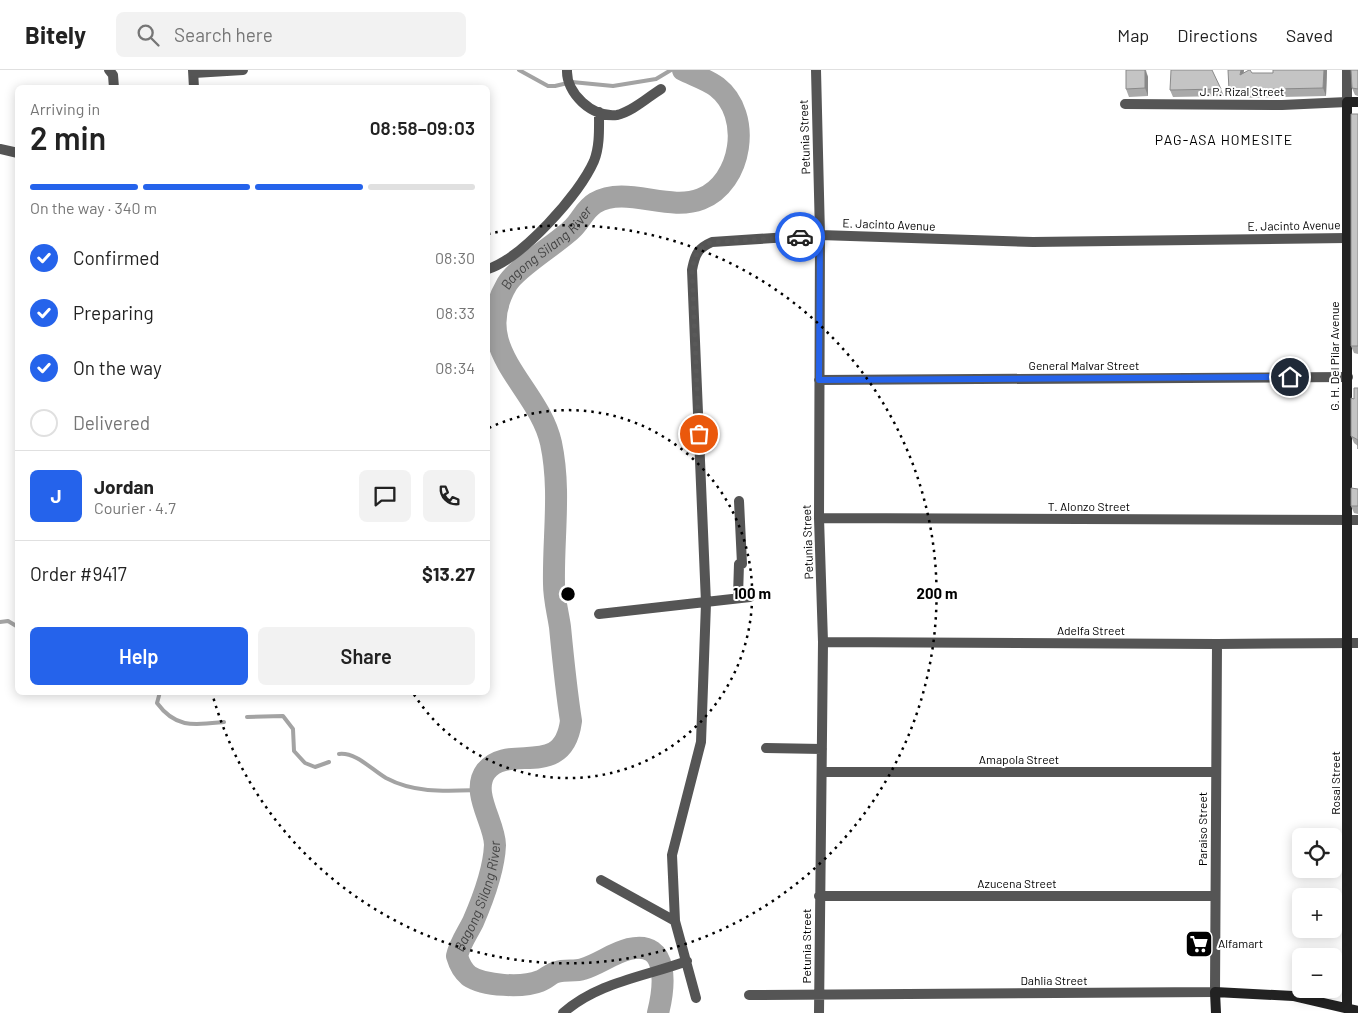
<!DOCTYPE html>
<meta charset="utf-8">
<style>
body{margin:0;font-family:Barlow,sans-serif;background:#f2f2f2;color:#222;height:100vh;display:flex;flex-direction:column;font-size:19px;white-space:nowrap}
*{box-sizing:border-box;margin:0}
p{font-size:16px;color:#767676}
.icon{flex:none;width:28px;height:28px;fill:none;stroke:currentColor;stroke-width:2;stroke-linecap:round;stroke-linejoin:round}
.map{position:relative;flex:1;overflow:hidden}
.panel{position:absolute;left:15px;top:15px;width:475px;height:610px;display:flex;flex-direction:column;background:#fff;border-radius:8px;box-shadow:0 2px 12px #0003}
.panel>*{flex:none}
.fabs{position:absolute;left:1292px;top:758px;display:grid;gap:10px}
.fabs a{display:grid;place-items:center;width:50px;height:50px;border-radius:8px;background:#fff;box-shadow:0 2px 12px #0003;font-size:25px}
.pin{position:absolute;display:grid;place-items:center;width:42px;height:42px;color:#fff;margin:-21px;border:2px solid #fff;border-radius:50%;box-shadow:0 1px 5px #0007}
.courier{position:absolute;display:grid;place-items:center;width:50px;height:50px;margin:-25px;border:4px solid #2563eb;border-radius:50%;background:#fff;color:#222;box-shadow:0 1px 6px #0007}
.overview em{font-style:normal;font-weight:600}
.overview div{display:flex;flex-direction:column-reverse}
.overview{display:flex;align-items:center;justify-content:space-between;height:85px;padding:0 15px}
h1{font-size:32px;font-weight:600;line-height:38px}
.bar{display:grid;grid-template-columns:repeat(4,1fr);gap:8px 5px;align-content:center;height:60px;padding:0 15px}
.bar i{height:6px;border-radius:4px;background:#e0e0e0}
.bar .active{background:#2563eb}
.bar p{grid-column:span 4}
.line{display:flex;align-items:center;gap:12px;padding:0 15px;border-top:1px solid #e0e0e0}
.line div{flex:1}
.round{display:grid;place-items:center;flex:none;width:52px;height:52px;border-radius:8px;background:#f2f2f2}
ol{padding:0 15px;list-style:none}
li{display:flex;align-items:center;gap:15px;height:55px}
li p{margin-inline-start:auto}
li .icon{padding:5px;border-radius:50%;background:#2563eb;color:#fff;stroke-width:4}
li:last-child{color:#767676}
li i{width:28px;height:28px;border:2px solid #e0e0e0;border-radius:50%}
.action{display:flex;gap:10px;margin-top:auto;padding:10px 15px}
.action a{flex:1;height:58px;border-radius:8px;background:#2563eb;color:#fff;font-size:20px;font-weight:600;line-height:58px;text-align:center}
.action a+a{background:#f2f2f2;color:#222}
header{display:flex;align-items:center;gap:30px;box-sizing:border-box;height:70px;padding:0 25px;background:#fff;border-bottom:1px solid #e0e0e0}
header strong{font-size:24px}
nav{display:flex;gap:28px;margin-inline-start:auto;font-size:18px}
.search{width:350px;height:45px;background:#f2f2f2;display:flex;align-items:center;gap:12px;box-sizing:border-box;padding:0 18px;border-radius:8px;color:#767676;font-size:19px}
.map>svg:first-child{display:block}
</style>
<header>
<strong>Bitely</strong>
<div class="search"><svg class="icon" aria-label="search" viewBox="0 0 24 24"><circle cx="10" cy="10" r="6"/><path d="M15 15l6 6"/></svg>Search here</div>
<nav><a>Map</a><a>Directions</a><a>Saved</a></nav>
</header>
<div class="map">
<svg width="1358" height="943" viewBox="0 0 1358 943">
<rect width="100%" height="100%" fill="#fff"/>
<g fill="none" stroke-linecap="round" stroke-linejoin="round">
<path stroke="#a3a3a3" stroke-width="4" d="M 519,0 L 548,16 L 555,16 L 572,12 L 613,16 L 656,9 L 671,0
M 0,552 L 8,551 L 18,557
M 160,622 L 157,633 C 176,659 195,655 224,652
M 247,647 L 283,646 L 293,659 L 294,681 L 305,693 L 315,697 L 329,692
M 339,684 C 356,682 372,700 386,708 C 416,724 448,721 481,720"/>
<path stroke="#a3a3a3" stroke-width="22" id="s1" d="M 658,943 C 664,919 671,869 629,879 C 613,883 599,894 583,899 C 575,902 565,899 557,902 C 551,903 546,909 540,911 C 523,918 484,916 469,906 C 463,901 459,893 457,886 C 460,873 467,864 473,852 C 483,829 494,800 495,775 C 495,753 470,722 486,701 C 509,672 563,711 571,651 C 566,619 563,588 560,557 C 558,543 554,529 554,514 C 553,467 561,420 551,373 C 538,315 468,280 507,214 C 517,197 557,174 573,158 C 581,150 585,139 595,133 C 626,115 668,142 701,129 C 742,113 753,45 717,17 C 708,10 693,5 683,0"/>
<path stroke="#555" stroke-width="10" d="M 109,0 L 113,5 L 114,18
M 193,0 L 194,18
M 567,0 C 566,23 592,48 617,45 C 632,42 648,27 661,19
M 816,0 L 820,165 L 819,448 L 823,572 L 819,943
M 194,3 L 243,0
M 1125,34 L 1282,35 L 1347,32 L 1347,0
M 0,79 L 18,83
M 488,199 C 522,188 579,125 594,91 C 600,76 599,58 599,42
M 819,310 L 1348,307
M 819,448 L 1358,450
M 738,526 L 739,494 L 742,494 L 739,431
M 599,544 L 750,527
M 823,572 L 1217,574 L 1358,573
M 766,678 L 822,679
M 822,702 L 1216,702
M 601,810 L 675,851 L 696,928
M 819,826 L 1215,826
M 675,851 L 672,785 L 701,672 L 706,533 L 692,200 C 695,184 698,178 712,172 L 820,165 L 1033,172 L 1347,168
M 749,925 L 1215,922 L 1217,574
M 563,943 C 598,912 644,907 687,891"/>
<path stroke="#222" stroke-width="10" d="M 1347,938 L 1347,32 L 1358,32
M 1216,943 L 1215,922 L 1293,926 L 1358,941"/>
</g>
<path fill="#a9a9a9" d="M 1126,0 L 1146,0 L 1148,7 L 1148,26 L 1129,27 L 1126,19 Z
M 1327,0 L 1326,26 L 1232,28 L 1229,20 L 1244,3 L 1273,3 Z
M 1358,0 L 1358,26 L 1355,25 L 1352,18 Z
M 1221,19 L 1224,26 L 1173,27 L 1170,20 Z
M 1358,44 L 1358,284 L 1354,283 L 1351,276 Z
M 1358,318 L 1358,379 L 1358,376 L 1354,373 L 1351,366 L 1354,329 Z
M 1358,419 L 1358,444 L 1354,443 L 1351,436 Z"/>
<path fill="#898989" d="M 1145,0 L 1148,7 L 1148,26 L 1145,18 Z
M 1241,0 L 1244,0 L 1243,12 L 1240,5 Z
M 1324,0 L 1327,0 L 1326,26 L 1323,18 Z"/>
<path fill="#c4c4c4" stroke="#898989" d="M 1126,0 L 1145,0 L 1145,18 L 1126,19 Z
M 1171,0 L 1212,0 L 1221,19 L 1170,20 Z
M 1228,0 L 1241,0 L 1240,5 L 1249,0 L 1250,0 L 1252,3 L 1273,3 L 1273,0 L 1324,0 L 1323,18 L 1229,20 Z
M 1351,0 L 1358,0 L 1358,19 L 1352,18 Z
M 1351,44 L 1358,44 L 1358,276 L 1351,276 Z
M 1354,318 L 1358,318 L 1358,379 L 1358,370 L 1351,366 L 1351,328 L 1354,329 Z
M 1351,418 L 1358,419 L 1358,436 L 1351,436 Z"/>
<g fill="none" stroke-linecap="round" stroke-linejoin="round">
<path stroke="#595959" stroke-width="5" stroke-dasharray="0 9" d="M 699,364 L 692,200 C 695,184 698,178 712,172 L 800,167"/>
<path stroke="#2563eb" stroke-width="6" d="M 800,167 L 820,165 L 819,310 L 1290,307"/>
</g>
<g fill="none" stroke="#000" stroke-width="2.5" stroke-dasharray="2.5 5">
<path d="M489 358A184 184 0 1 1 413 623"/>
<path d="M488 164A369 369 0 1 1 212 623"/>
</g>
<defs>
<g id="supermarket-square" transform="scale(1.4375)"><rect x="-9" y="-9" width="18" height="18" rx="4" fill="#000" stroke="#fff"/><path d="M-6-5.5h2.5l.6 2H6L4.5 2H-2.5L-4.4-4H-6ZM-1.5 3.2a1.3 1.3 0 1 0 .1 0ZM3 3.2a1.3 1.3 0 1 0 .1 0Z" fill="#fff"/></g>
</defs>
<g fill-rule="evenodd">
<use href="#supermarket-square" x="1199" y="874"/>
</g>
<g text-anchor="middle" stroke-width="4" stroke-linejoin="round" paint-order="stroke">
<g font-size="12" fill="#000" stroke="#fff">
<text x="1242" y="26">J. P. Rizal Street</text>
<text transform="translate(805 67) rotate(-92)" y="4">Petunia Street</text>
<text transform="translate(889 155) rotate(2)" y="4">E. Jacinto Avenue</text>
<text transform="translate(1294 156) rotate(-1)" y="4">E. Jacinto Avenue</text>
<text transform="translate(1335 286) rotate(-90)" y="4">G. H. Del Pilar Avenue</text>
<text x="1084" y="300">General Malvar Street</text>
<text x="1089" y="441">T. Alonzo Street</text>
<text transform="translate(808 472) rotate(-92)" y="4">Petunia Street</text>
<text x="1091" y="565">Adelfa Street</text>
<text x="1019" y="694">Amapola Street</text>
<text transform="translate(1336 713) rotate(-90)" y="4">Rosal Street</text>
<text transform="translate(1203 759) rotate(-90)" y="4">Paraiso Street</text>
<text x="1017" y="818">Azucena Street</text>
<text transform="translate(807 876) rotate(-90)" y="4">Petunia Street</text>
<text x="1054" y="915">Dahlia Street</text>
</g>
<g font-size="12" fill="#000" stroke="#fff" text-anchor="start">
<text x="1218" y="878">Alfamart</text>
</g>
<g font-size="14" letter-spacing="1" fill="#000" stroke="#fff">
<text x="1224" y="75">PAG-ASA HOMESITE</text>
</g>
<g font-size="14" font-style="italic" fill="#444" stroke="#fff">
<text dy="5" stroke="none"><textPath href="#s1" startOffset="1094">Bagong Silang River</textPath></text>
<text dy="5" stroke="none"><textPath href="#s1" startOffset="345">Bagong Silang River</textPath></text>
</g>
</g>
<circle cx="568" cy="524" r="8" fill="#000" stroke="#fff" stroke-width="2.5"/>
<g font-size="15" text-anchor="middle" font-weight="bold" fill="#000" stroke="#fff" stroke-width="4" stroke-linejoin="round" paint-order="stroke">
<text x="752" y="529">100 m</text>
<text x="937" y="529">200 m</text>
</g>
</svg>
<div class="fabs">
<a><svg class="icon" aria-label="locate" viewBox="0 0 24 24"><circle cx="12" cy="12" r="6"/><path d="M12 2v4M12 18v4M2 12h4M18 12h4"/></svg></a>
<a>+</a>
<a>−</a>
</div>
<div class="pin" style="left:699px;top:364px;background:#ea580c"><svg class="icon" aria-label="bag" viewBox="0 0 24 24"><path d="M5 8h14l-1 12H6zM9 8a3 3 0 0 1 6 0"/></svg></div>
<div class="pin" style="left:1290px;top:307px;background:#1f2937"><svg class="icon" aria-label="home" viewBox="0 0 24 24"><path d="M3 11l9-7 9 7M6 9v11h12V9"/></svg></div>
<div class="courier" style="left:800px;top:167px"><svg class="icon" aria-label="car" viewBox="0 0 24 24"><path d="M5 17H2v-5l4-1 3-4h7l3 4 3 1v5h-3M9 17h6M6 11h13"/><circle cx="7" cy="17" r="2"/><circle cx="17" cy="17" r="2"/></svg></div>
<section class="panel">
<div class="overview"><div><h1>2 min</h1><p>Arriving in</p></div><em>08:58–09:03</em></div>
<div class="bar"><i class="active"></i><i class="active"></i><i class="active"></i><i></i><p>On the way · 340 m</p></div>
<ol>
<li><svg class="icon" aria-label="check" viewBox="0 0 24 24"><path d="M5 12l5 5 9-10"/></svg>Confirmed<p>08:30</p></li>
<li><svg class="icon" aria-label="check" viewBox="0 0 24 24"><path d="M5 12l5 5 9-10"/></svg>Preparing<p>08:33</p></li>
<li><svg class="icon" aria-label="check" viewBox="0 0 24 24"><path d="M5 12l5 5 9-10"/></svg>On the way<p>08:34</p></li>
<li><i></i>Delivered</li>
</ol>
<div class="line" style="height:90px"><b class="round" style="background:#2563eb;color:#fff">J</b><div><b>Jordan</b><p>Courier · 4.7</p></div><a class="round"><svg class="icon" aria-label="chat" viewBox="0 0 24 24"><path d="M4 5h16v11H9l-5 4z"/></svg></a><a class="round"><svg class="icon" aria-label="phone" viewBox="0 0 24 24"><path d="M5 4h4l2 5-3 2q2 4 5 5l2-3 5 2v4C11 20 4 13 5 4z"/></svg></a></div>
<div class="line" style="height:65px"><div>Order #9417</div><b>$13.27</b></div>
<div class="action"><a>Help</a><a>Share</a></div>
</section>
</div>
